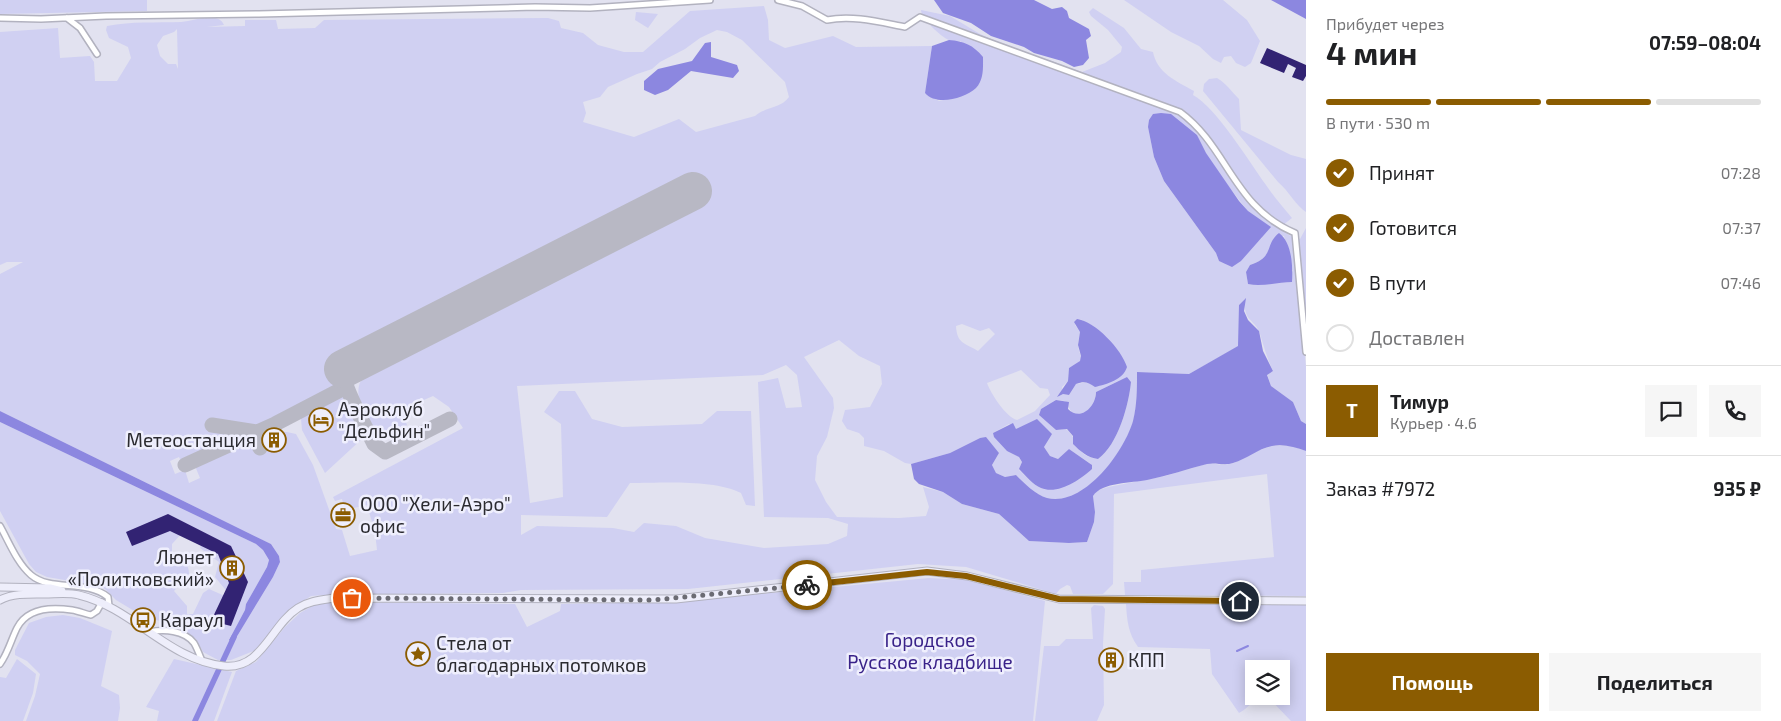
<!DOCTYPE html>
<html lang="ru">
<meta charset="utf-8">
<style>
body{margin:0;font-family:"Exo 2",sans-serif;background:#f6f6f6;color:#202124;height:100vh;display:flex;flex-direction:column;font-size:19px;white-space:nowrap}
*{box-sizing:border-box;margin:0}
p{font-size:16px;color:#757577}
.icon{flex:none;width:28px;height:28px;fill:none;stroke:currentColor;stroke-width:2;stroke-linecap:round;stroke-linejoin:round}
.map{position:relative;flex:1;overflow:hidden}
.side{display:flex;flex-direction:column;background:#fff;width:475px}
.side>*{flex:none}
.buttons{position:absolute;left:1245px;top:660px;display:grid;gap:10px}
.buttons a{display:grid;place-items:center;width:45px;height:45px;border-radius:0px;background:#fff;box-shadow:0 2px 12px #0003;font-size:25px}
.pin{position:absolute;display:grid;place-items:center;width:42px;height:42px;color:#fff;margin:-21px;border:2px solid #fff;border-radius:50%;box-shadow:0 1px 5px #0007}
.courier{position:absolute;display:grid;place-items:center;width:50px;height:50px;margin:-25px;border:4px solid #8b5c01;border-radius:50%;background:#fff;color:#222;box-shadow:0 1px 6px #0007}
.summary em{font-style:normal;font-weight:700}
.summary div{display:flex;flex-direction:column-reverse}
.summary{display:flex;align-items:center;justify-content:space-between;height:85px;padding:0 20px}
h1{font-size:32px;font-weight:700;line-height:38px}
.bar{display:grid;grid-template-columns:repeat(4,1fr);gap:8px 5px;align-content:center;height:60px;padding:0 20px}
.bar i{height:6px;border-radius:4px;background:#e0e0e0}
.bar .active{background:#8b5c01}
.bar p{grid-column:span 4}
.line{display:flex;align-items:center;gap:12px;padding:0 20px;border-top:1px solid #e0e0e0}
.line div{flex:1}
.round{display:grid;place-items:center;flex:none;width:52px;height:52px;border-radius:0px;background:#f6f6f6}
ol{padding:0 20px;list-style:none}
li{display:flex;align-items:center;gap:15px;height:55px}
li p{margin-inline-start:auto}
li .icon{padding:5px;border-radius:50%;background:#8b5c01;color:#fff;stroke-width:4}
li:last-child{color:#757577}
li i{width:28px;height:28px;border:2px solid #e0e0e0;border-radius:50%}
.action{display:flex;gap:10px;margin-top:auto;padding:10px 20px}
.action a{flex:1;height:58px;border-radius:0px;background:#8b5c01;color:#fff;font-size:20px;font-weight:700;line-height:58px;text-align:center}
.action a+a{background:#f6f6f6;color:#202124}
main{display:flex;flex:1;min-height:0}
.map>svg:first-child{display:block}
</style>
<main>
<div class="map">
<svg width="1306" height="721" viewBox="0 0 1306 721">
<rect width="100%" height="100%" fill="#e2e2f0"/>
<path fill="#d0d0f2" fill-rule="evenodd" d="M 0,0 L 147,0 L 147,11 L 0,14 Z
M 1124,0 L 1223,0 L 1247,20 L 1260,41 L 1251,63 L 1245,67 L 1236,63 L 1231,56 L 1224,57 L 1221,63 L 1213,59 L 1199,46 L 1171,32 Z
M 764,6 L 768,20 L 769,40 L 785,48 L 833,36 L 856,47 L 932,46 L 925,93 L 939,101 L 959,96 L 961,41 C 958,41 952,41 949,40 C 941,37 921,18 921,10 L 950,16 L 980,34 L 1007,46 L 1020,54 L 1049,60 L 1082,72 L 1105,63 L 1121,52 L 1122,47 L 1108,30 L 1091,16 L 1089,12 L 1093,8 L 1124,28 L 1141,49 L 1153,52 C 1157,73 1176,81 1194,91 L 1193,95 C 1216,107 1250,163 1266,185 C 1274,197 1283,207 1292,218 L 1283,225 C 1284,235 1292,237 1300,239 L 1306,228 L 1306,318 L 1301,321 L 1306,367 L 1306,424 L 1301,421 L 1293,402 L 1271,386 L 1267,374 L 1273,371 C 1267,358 1264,347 1260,334 C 1255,318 1243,323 1245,299 L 1239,305 L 1239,346 L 1189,374 L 1137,372 C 1137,389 1137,405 1133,422 C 1124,453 1084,507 1047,498 C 1036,495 1024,483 1016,475 L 1005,477 L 996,473 L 992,465 L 999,453 L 988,440 L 980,438 L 950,453 L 911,464 L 905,463 L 884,451 L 864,446 L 864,438 L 859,433 L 847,429 L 842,421 L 845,410 L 870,407 L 882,384 L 880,366 L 859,356 L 839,340 L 804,357 L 833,398 L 834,408 L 827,437 L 817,456 L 815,480 L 826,502 L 837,517 L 899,518 L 926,516 L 929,507 L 923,487 L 943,492 L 962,504 L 999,514 L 1029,541 L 1069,543 L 1087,542 L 1094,522 L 1095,512 L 1093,496 L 1096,491 L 1108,487 L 1165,476 L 1209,463 L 1223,465 L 1234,463 L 1250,453 L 1272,446 L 1292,446 L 1306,451 L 1306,596 L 1125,595 L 1124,582 L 1141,582 L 1141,570 L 1274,557 L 1267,474 L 1114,494 L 1113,584 L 1103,594 L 1073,594 L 1070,586 L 1067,585 L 1060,589 L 1056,594 L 966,567 L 918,564 L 688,589 L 521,590 L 503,593 L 323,595 L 311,596 L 288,611 L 256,650 L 231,660 L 218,660 L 203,652 L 196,639 L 181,629 L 161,621 L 146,618 L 116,600 L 105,589 L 100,586 L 47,577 L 36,572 L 29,564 L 0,511 L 0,422 L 256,544 L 263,550 L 269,560 L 267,567 L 246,604 L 245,610 L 229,640 L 233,643 L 273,577 L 280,562 L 279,556 L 271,544 L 0,411 L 0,274 L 23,262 L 7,262 L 0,265 L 0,32 L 58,28 L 60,58 L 90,56 L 94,62 L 95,81 L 117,81 L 131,58 L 128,47 L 109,38 L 106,30 L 107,26 C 132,21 156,23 181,22 C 192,21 204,16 215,18 C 220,19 222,21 224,25 L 207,27 L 245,26 L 245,20 L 276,20 L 278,29 L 315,28 L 324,20 L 548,18 L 559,21 L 561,28 L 583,33 L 598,45 L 624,52 L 643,52 L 690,11 ZM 177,29 L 178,69 L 176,64 L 168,64 L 160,56 L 157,45 L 163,36 L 174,32 ZM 717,30 L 727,32 L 742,40 L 785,82 L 789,97 C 780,109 767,106 755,116 L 696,132 L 679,119 L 634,137 L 583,122 L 586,113 L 583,102 L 600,97 L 608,87 L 637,74 L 652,69 L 660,62 L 685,49 L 700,38 ZM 1148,127 L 1197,135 C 1207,163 1229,186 1247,210 C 1253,219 1257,229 1262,238 L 1256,242 L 1249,251 L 1219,261 L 1216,253 L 1164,181 L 1154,157 ZM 695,174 L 707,199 L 364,376 C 350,392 365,418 376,432 L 383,429 L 387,436 L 407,425 L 401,410 L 433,396 L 449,407 L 463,428 L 333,497 L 335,501 L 342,499 L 345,510 L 367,505 L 375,532 L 377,550 L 350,556 L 342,530 L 336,529 L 313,465 L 296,434 C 262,424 230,445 199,459 L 195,466 L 200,478 L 189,483 L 185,470 L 175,474 L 170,461 L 179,457 L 182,463 L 298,410 L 339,388 L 326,363 ZM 1284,236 L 1290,255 L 1293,271 C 1279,280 1265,287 1248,284 L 1246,272 L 1250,265 C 1266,260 1269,252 1274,237 ZM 1080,319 L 1095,327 L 1118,351 L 1089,382 L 1076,384 L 1069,395 L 1063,394 L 1062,387 L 1068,381 L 1069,368 C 1089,360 1078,356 1078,344 C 1078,340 1080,337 1080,331 L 1075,325 ZM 962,324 L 980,331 L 989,328 L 995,334 L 978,351 C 965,343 957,344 956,326 ZM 786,365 L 797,375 L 802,407 L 786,408 L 778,378 L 758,382 L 764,517 L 828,518 L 848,524 L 847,536 L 828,544 L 764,548 L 705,538 L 676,526 L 644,523 L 634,532 L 613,528 L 537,526 L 521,535 L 521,515 L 607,517 L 630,483 C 661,483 714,479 741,493 L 746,505 L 755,506 L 751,411 L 717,411 L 702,424 L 622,427 L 592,419 L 575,391 L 559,391 L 544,412 L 561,424 L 563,497 L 530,503 L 517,386 L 763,375 ZM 1021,370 L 1040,388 L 1048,389 L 1050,395 L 1035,411 L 1017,420 C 1006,417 991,394 987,383 ZM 1127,377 L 1131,382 C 1129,404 1118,445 1098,459 C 1074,456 1079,439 1066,429 L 1056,430 L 1039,415 L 1041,409 L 1056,400 L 1065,401 L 1072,413 C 1086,418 1095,405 1096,392 ZM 1009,424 L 1016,429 L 1048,439 L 1044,447 L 1050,456 L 1058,459 L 1069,449 L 1091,464 L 1092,469 C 1083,477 1053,493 1041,488 C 1033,485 1026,476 1019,470 L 1022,462 L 1019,457 L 1011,452 L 993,433 ZM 184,531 L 203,538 L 200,548 L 219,562 L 215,577 L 229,594 L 227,597 L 209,589 L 203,593 L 193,614 L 187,614 L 187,606 L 174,591 L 189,574 C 189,562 182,559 172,554 L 172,544 Z
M 636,12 L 658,14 L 648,28 L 635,20 Z
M 1217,78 C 1227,84 1231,91 1239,99 L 1241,130 L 1291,155 L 1306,159 L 1306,212 C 1297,207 1288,190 1278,182 L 1203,91 L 1204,84 L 1209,79 Z
M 336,396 L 343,396 L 345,400 L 340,403 L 344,411 L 350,409 L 363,438 L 325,473 L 302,430 L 301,419 L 305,412 Z
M 929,578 L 967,580 L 1045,601 L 1033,721 L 217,721 L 236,671 L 256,662 L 285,627 L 300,613 L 314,605 L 334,602 L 515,604 L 527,627 L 560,611 L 561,604 L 673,602 Z
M 1126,604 L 1306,604 L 1306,721 L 1291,721 L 1267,696 L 1281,696 L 1281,669 L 1254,669 C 1254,692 1261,700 1239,713 L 1212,674 L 1210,649 L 1138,647 C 1128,633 1127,620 1126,604 Z
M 1094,605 L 1103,606 L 1105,609 L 1103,644 L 1104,705 L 1097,721 L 1035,721 L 1044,646 L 1059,646 L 1066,639 L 1093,639 L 1091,608 Z
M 63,615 L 80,618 L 112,631 L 101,686 L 119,695 L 120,708 L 118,721 L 26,721 L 35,696 L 40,674 L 27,661 L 15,655 L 15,650 L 29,623 L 46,617 Z
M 17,659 L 36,674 L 33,693 L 23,721 L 0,721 L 0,677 L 6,678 Z
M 174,659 L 232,672 L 214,721 L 157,721 L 159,711 L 146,707 Z"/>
<path fill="#8c87e0" d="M 934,0 L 1034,0 L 1052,9 L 1062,7 L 1067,11 L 1069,18 L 1089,29 L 1091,36 L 1086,40 L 1089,58 L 1083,65 L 1074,67 L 1062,61 L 1034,53 L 1024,47 L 991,36 L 971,23 L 943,13 Z
M 1271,0 L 1306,0 L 1306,19 Z
M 949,40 C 964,41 973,45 983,57 C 983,67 984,80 976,88 C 964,99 936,106 925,93 L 932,46 Z
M 711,42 L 711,57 L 737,65 L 739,71 L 733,78 L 691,71 L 668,90 L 655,95 L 644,90 L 644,81 L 658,69 L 692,61 L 705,43 Z
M 1161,113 L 1171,114 L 1197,135 L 1206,153 L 1239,201 L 1248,211 L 1271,227 L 1241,261 L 1232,267 L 1219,261 L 1216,253 L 1164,181 L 1154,157 L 1148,127 L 1149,120 L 1153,114 Z
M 1279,233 C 1292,242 1293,267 1292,282 C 1278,282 1262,287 1248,284 L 1246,272 L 1250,265 C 1275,257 1264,245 1279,233 Z
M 1246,298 L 1244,311 L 1248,320 L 1259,331 L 1263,351 L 1273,371 L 1267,375 L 1271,386 L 1293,402 L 1301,421 L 1306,424 L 1306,451 C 1295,447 1284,444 1272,446 C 1257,449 1247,459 1233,463 C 1224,466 1216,462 1207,464 C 1187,469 1167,476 1147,480 C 1132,483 1102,482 1093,496 L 1095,512 L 1094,522 L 1087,542 L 1069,543 L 1029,541 L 999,514 L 962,504 L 943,492 L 919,484 L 914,479 L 911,464 L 950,453 L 980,438 L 986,437 L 999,453 L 992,465 L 996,473 L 1005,477 L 1016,475 C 1024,483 1036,495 1047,498 C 1084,507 1124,452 1133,421 C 1137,405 1137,389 1137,372 L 1189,374 L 1238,346 L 1239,305 Z
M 1077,319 C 1095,321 1122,350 1127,367 C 1123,380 1107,384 1095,387 C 1088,382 1084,381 1076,384 L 1069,395 L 1063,394 L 1057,397 L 1068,381 L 1069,368 L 1080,361 L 1081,356 L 1078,345 L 1080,332 L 1074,322 Z
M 1127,377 L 1131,382 C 1129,404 1118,445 1098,459 C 1088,458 1080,451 1073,444 L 1073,436 L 1067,429 L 1056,430 L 1039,415 L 1041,409 L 1056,400 L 1069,402 L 1068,409 C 1081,422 1096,406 1096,392 Z
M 0,411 L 271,544 L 279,556 L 280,562 L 273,577 L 233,643 L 229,640 L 245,610 L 246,604 L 267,567 L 269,560 L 263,550 L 256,544 L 0,422 Z
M 1037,419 L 1052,434 L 1044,447 L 1050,456 L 1058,459 L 1069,449 L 1092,465 L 1092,469 C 1080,480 1058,495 1041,488 C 1033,485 1026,476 1019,469 L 1022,462 L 1019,457 L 1007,451 L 994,437 L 993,433 L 1013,423 L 1016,429 Z"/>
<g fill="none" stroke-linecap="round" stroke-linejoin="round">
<path stroke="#8c87e0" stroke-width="2" d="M 1237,651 L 1248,646"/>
<path stroke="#8c87e0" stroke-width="5.5" d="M 195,721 L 234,637"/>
<path stroke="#b8b8c4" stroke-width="15" d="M 343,369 C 341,384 367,429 374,444 L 385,452 L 450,419
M 212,425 L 257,432 L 256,441 L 260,448
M 185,465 L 275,424 L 346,387"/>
<path stroke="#b8b8c4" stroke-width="38" d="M 343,369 L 693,191"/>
</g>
<path fill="#322373" d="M 1267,48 L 1306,65 L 1306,76 L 1303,81 L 1292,77 L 1296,68 L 1288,64 L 1284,73 L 1260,63 Z
M 168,514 L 231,546 L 248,582 L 231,626 L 211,621 L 229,583 L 218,554 L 170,531 L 132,546 L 126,532 Z"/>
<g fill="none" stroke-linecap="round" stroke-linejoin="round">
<g stroke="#b2b2bf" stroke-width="8">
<path id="street" d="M 778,0 L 802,6 L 827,20 C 853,15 879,22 905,27 L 920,17 L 1180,112 C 1228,147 1233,207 1295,233 L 1306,352
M 0,18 L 41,19 L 106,16 L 259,14 L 535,7 L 590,8 L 710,0
M 67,18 L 80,28 L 97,54
M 0,526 C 9,542 17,563 31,575 C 51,592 86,579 108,597 L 109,606
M 149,632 C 164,629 184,630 194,643 C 197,648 200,656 202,661
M 0,664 C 8,653 11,640 17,628 C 27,608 52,607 72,610 C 79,611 85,614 91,615 L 97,611 L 102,602"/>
</g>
<g stroke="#b2b2bf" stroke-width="9">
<path id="secondary" d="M 0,587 L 50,588 L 62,591
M 0,600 C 13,593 30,594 45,594 C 55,594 68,592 79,595 C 133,608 168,660 224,666 C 262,670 271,625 298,608 C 309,601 321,600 334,598 L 676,599 L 927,571 L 967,576 L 1059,599 L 1306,601"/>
</g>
<use href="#street" stroke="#fff" stroke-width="5"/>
<use href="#secondary" stroke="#eeeefb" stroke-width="7"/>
</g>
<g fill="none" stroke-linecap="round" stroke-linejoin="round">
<path stroke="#6b6b73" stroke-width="5" stroke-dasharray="0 9" d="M 352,598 L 653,600 L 807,585"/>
<path stroke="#8b5c01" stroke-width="6" d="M 807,585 L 927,572 L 966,576 L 1059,599 L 1240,601"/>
</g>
<defs>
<g id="hotel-ring" transform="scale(1.25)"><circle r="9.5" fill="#efeffd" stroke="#8b5c01" stroke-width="1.5"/><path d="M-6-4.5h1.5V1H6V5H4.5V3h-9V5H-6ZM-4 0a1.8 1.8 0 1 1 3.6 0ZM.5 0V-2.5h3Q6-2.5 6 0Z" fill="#8b5c01"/></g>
<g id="building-ring" transform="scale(1.25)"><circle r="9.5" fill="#efeffd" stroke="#8b5c01" stroke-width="1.5"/><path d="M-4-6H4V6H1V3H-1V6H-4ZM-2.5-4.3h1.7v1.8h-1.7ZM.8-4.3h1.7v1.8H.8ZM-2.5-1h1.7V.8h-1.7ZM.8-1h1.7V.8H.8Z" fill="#8b5c01"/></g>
<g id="office-ring" transform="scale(1.25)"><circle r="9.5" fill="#efeffd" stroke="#8b5c01" stroke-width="1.5"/><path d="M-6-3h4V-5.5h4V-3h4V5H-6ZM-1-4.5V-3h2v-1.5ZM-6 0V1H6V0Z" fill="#8b5c01"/></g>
<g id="bus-ring" transform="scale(1.25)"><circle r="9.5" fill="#efeffd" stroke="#8b5c01" stroke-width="1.5"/><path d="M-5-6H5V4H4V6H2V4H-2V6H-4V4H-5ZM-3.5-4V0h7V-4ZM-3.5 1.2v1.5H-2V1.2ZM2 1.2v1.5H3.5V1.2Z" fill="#8b5c01"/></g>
<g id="sight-ring" transform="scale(1.25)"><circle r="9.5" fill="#efeffd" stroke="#8b5c01" stroke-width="1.5"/><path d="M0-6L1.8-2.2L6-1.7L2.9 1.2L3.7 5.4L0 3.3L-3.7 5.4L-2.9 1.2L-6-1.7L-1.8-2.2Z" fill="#8b5c01"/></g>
</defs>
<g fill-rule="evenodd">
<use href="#hotel-ring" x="321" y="420"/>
<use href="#building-ring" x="274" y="440"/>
<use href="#office-ring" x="343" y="515"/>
<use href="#building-ring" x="232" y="568"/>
<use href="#bus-ring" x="143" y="620"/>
<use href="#sight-ring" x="418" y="654"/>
<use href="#building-ring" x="1111" y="660"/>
</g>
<g text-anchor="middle" stroke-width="5" stroke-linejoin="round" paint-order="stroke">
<g font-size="19" fill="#2b2b30" stroke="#efeffd" text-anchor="start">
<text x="338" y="416">Аэроклуб<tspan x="338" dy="22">"Дельфин"</tspan></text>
<text x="256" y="447" text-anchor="end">Метеостанция</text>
<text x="360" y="511">ООО "Хели-Аэро"<tspan x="360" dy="22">офис</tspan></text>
<text x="214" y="564" text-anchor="end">Люнет<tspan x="214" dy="22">«Политковский»</tspan></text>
<text x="160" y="627">Караул</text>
<text x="436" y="650">Стела от<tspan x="436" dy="22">благодарных потомков</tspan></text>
<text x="1128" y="667">КПП</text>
</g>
<g font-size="19" fill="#392289" stroke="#efeffd">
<text x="930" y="647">Городское<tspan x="930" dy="22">Русское кладбище</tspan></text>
</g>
</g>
</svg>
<div class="buttons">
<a><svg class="icon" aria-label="layers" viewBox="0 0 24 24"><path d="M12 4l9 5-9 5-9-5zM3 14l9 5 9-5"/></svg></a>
</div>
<div class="pin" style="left:352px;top:598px;background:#ea580c"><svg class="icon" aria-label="bag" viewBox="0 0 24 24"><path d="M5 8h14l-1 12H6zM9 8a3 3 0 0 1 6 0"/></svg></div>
<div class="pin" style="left:1240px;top:601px;background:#1f2937"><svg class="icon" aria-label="home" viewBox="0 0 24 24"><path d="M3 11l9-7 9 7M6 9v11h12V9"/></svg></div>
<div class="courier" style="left:807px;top:585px"><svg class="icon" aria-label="bike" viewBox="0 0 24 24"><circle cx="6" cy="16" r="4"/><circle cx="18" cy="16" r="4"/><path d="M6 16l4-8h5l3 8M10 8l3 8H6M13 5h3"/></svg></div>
</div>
<section class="side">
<div class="summary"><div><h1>4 мин</h1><p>Прибудет через</p></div><em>07:59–08:04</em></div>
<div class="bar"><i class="active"></i><i class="active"></i><i class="active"></i><i></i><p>В пути · 530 m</p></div>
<ol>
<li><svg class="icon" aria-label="check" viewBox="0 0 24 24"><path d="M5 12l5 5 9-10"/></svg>Принят<p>07:28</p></li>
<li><svg class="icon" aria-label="check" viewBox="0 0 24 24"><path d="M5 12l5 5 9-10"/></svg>Готовится<p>07:37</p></li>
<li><svg class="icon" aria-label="check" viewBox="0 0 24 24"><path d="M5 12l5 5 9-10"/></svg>В пути<p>07:46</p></li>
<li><i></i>Доставлен</li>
</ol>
<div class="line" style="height:90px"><b class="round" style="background:#8b5c01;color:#fff">Т</b><div><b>Тимур</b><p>Курьер · 4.6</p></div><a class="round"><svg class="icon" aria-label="chat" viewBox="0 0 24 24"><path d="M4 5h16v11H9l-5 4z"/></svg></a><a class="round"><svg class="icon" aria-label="phone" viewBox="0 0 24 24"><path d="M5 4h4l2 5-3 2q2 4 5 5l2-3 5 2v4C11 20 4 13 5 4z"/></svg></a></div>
<div class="line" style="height:65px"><div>Заказ #7972</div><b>935 ₽</b></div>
<div class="action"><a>Помощь</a><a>Поделиться</a></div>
</section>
</main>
